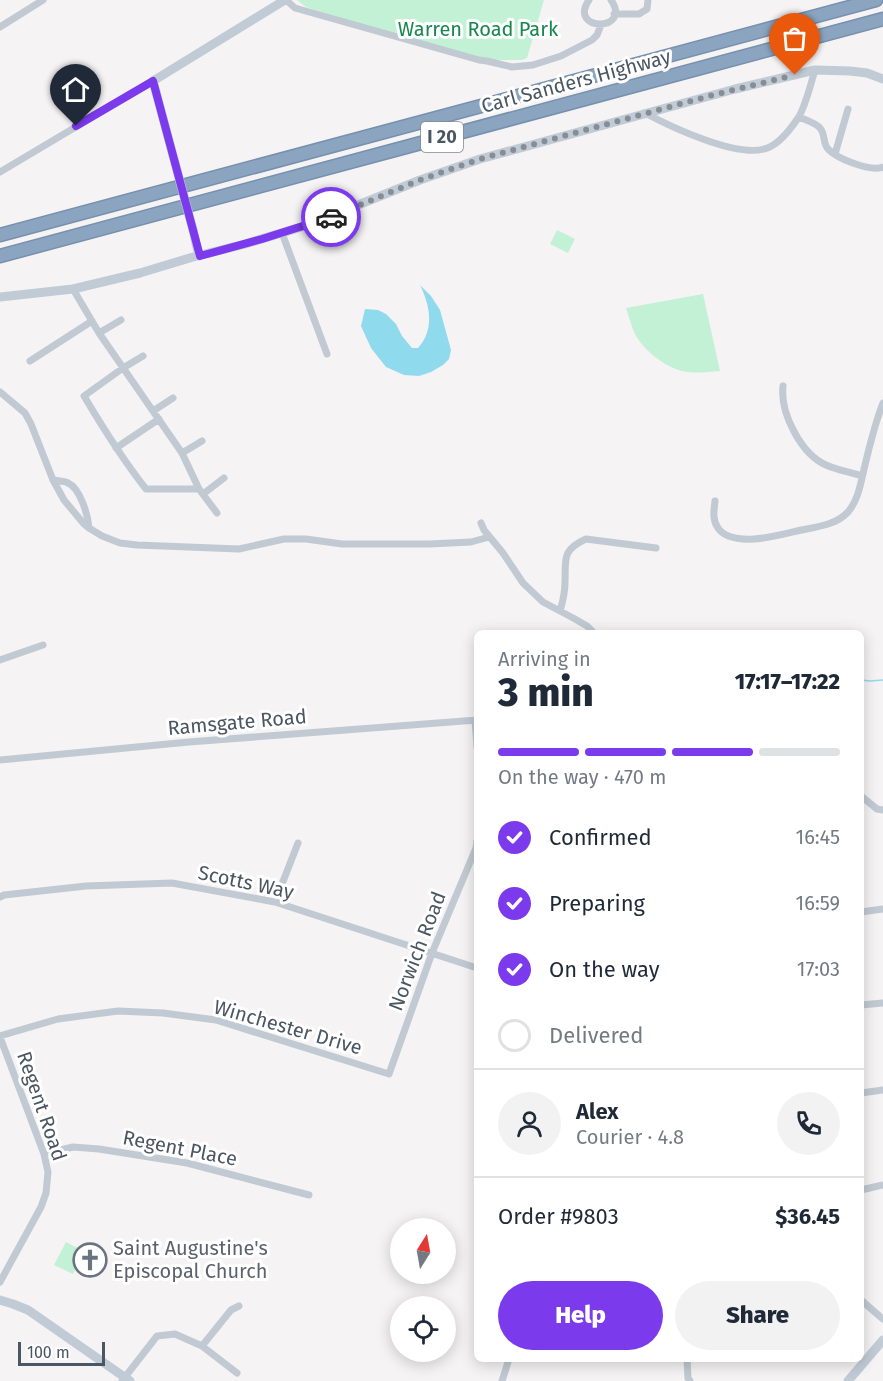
<!DOCTYPE html>
<meta charset="utf-8">
<style>
body{margin:0;font-family:"Fira Sans",sans-serif;background:#f2f2f3;color:#1f2937;height:100vh;display:flex;flex-direction:column;font-size:22px;white-space:nowrap}
*{box-sizing:border-box;margin:0}
p{font-size:20px;color:#747a83}
.icon{flex:none;width:33px;height:33px;fill:none;stroke:currentColor;stroke-width:2;stroke-linecap:round;stroke-linejoin:round}
.map{position:relative;flex:1;overflow:hidden}
.drawer{position:absolute;left:474px;top:630px;width:390px;height:732px;display:flex;flex-direction:column;background:#fff;border-radius:9px;box-shadow:0 3px 15px #0003}
.drawer>*{flex:none}
.needle{width:39px;rotate:11deg}
.buttons{position:absolute;left:390px;top:1218px;display:grid;gap:12px}
.buttons a{display:grid;place-items:center;width:66px;height:66px;border-radius:50%;background:#fff;box-shadow:0 3px 15px #0003;font-size:30px}
.scale{position:absolute;left:18px;bottom:15px;width:87px;box-sizing:border-box;padding-left:6px;border:3px solid #4a5661;border-top:0;font-size:16px;line-height:21px;white-space:nowrap;color:#4a5661;-webkit-text-stroke:4px #fff;paint-order:stroke}
.pin{position:absolute;display:grid;place-items:center;width:51px;height:51px;color:#fff;margin:-62px -26px;border-radius:50% 50% 50% 0;rotate:-45deg;box-shadow:0 0 6px #0007}
.pin .icon{rotate:45deg}
.courier{position:absolute;display:grid;place-items:center;width:60px;height:60px;margin:-30px;border:4px solid #7c3aed;border-radius:50%;background:#fff;color:#222;box-shadow:0 2px 8px #0007}
.overview em{font-style:normal;font-weight:800}
.overview div{display:flex;flex-direction:column-reverse}
.overview{display:flex;align-items:center;justify-content:space-between;height:102px;padding:0 24px}
h1{font-size:39px;font-weight:800;line-height:45px}
.bar{display:grid;grid-template-columns:repeat(4,1fr);gap:9px 6px;align-content:center;height:72px;padding:0 24px}
.bar i{height:8px;border-radius:4px;background:#e0e1e3}
.bar .active{background:#7c3aed}
.bar p{grid-column:span 4}
.line{display:flex;align-items:center;gap:15px;padding:0 24px;border-top:2px solid #e0e1e3}
.line div{flex:1}
.round{display:grid;place-items:center;flex:none;width:63px;height:63px;border-radius:32px;background:#f2f2f3}
ol{padding:0 24px;list-style:none}
li{display:flex;align-items:center;gap:18px;height:66px}
li p{margin-inline-start:auto}
li .icon{padding:6px;border-radius:50%;background:#7c3aed;color:#fff;stroke-width:4}
li:last-child{color:#747a83}
li i{width:33px;height:33px;border:3px solid #e0e1e3;border-radius:50%}
.button{display:flex;gap:12px;margin-top:auto;padding:12px 24px}
.button a{flex:1;height:69px;border-radius:36px;background:#7c3aed;color:#fff;font-size:24px;font-weight:800;line-height:69px;text-align:center}
.button a+a{background:#f2f2f3;color:#1f2937}
.map>svg:first-child{display:block}
</style>
<div class="map">
<svg width="883" height="1381" viewBox="0 0 883 1381">
<rect width="100%" height="100%" fill="#f5f3f3"/>
<path fill="#c3f1d5" d="M 297,0 L 544,0 L 527,58 L 522,60 L 479,60 L 315,10 L 306,7 Z
M 557,230 L 575,239 L 568,253 L 550,244 Z
M 703,294 L 720,371 C 708,372 694,374 682,371 C 664,366 644,351 635,334 C 631,326 629,316 626,308 Z
M 66,1242 L 87,1253 L 85,1257 L 82,1255 L 73,1274 L 54,1265 Z"/>
<path fill="#90daee" d="M 420,285 L 431,296 L 440,310 L 451,350 L 449,359 L 443,365 L 431,372 L 419,376 L 404,375 L 386,367 L 371,348 L 361,326 L 365,309 L 378,310 L 386,314 L 396,324 L 402,336 L 412,348 L 418,348 C 435,330 430,305 420,285 Z"/>
<g fill="none" stroke-linecap="round" stroke-linejoin="round">
<path stroke="#90daee" stroke-width="1.5" d="M 861,680 L 870,681 L 883,680"/>
<g stroke="#7690ad" stroke-width="15">
<path id="highway" d="M 0,235 L 876,0
M 0,256 L 883,19"/>
</g>
<path stroke="#c1cad2" stroke-width="7" d="M 286,0 L 295,8 L 479,60 L 487,61 L 512,67 L 533,65 L 561,56 L 592,40 L 597,35 L 601,25
M 589,0 C 567,32 633,32 611,0
M 614,14 L 639,14 L 647,9 L 648,0
M 0,27 L 43,0
M 645,113 C 671,127 735,157 764,149 C 778,146 790,130 798,118 C 805,108 811,83 815,70
M 799,117 C 806,120 816,123 820,128 C 826,135 822,144 829,150 C 838,159 871,172 883,167
M 835,154 L 848,109
M 0,172 L 153,81
M 282,233 L 327,354
M 73,289 L 99,333 L 182,453 L 199,489 L 146,489 C 123,460 103,428 84,396 L 123,368 L 143,356
M 99,333 L 121,320
M 30,361 L 92,321
M 783,386 C 780,413 801,454 826,465 C 837,470 850,472 862,476
M 0,392 L 25,413 L 31,424 L 53,480 L 64,500 L 84,524 L 89,528 L 102,536 L 120,543 L 137,545 L 239,549 L 284,539 L 306,539 L 342,544 L 429,544 L 471,542 L 489,537
M 153,411 L 173,398
M 116,448 L 159,419
M 182,453 L 202,441
M 53,480 C 57,481 64,481 68,483 C 80,488 88,515 89,528
M 199,489 L 217,513
M 203,494 L 224,478
M 715,501 C 714,510 712,520 718,528 C 732,548 777,536 797,531 C 814,527 835,526 848,512 C 859,499 861,481 865,465 C 870,444 875,423 883,403
M 481,523 L 484,530 L 503,553 L 523,583 L 543,602 L 575,619 L 587,626 L 592,631
M 560,611 C 563,601 565,592 565,582 C 566,560 561,550 586,539 L 656,548
M 0,660 L 43,645
M 475,720 L 477,747
M 0,760 L 189,742 L 477,720
M 861,796 L 877,809 L 883,810
M 0,897 L 4,895 L 86,886 L 172,883 L 275,902 L 477,968
M 275,902 L 298,843
M 861,912 L 883,909
M 861,1005 L 883,1003
M 0,1036 L 58,1019 L 118,1011 L 163,1013 L 216,1020 L 389,1074 L 432,953 L 476,848 L 477,841
M 0,1037 L 44,1154 L 48,1172 L 46,1193 L 41,1207 L 0,1282
M 861,1093 L 883,1090
M 44,1154 L 73,1147 L 99,1149 L 187,1163 L 309,1195
M 861,1190 L 883,1185
M 861,1300 L 883,1319
M 202,1346 L 231,1310 L 239,1306
M 687,1359 L 688,1378 L 690,1381
M 122,1381 L 157,1336 L 175,1334 L 202,1346 L 237,1373
M 502,1381 L 509,1359"/>
<path stroke="#c1cbd6" stroke-width="9" d="M 175,163 L 153,81 L 285,0
M 193,230 L 199,256
M 0,297 L 73,289 L 140,273 L 193,257 L 245,244 L 311,224 L 420,180 L 480,159 L 735,89 L 815,70 L 850,71 L 867,73 L 883,79
M 0,1300 L 13,1304 L 28,1310 L 130,1381
M 848,1381 L 883,1340"/>
<use href="#highway" stroke="#8ba5c1" stroke-width="12"/>
<path stroke="#c1cbd6" stroke-width="9" d="M 175,163 L 193,230"/>
</g>
<g fill="none" stroke-linecap="round" stroke-linejoin="round">
<path stroke="#868d94" stroke-width="6" stroke-dasharray="0 10.8" d="M 331,217 L 420,180 L 480,159 L 713,95 L 795,75"/>
<path stroke="#7c3aed" stroke-width="8" d="M 76,126 L 153,81 L 200,256 L 262,239 L 331,217"/>
</g>
<defs>
<g id="church-ring" transform="scale(1.725)"><circle r="9.5" fill="#fff" stroke="#6b7280" stroke-width="1.5"/><path d="M-1.2-6h2.4v3.5h3.3v2.4h-3.3V6h-2.4V-.1h-3.3v-2.4h3.3Z" fill="#6b7280"/></g>
</defs>
<g fill-rule="evenodd">
<use href="#church-ring" x="90" y="1260"/>
</g>
<g text-anchor="middle" stroke-width="6" stroke-linejoin="round" paint-order="stroke">
<rect fill="#fff" stroke="#808990" stroke-width="1.5" x="421" y="122" width="42" height="30" rx="4.5"/>
<g font-size="18" font-weight="bold" fill="#4a5661">
<text x="442" y="143">I 20</text>
</g>
<g font-size="20" fill="#17864f" stroke="#fff">
<text x="478" y="36">Warren Road Park</text>
</g>
<g font-size="20" fill="#4a5661" stroke="#fff">
<text transform="translate(576 81) rotate(-15)" y="7">Carl Sanders Highway</text>
<text transform="translate(237 722) rotate(-5)" y="7">Ramsgate Road</text>
<text transform="translate(246 882) rotate(12)" y="7">Scotts Way</text>
<text transform="translate(417 951) rotate(-69)" y="7">Norwich Road</text>
<text transform="translate(288 1027) rotate(16)" y="7">Winchester Drive</text>
<text transform="translate(42 1106) rotate(71)" y="7">Regent Road</text>
<text transform="translate(180 1148) rotate(11)" y="7">Regent Place</text>
</g>
<g font-size="20" fill="#5b616d" stroke="#fff" text-anchor="start">
<text x="113" y="1255">Saint Augustine's<tspan x="113" dy="23">Episcopal Church</tspan></text>
</g>
</g>
</svg>
<div class="buttons">
<a><svg class="needle" viewBox="-14 -14 28 28"><path d="M0-13l5 13h-10z" fill="#e53935"/><path d="M0 13l5-13h-10z" fill="#747a83"/></svg></a>
<a><svg class="icon" aria-label="locate" viewBox="0 0 24 24"><circle cx="12" cy="12" r="6"/><path d="M12 2v4M12 18v4M2 12h4M18 12h4"/></svg></a>
</div>
<div class="scale">100 m</div>
<div class="pin" style="left:795px;top:75px;background:#ea580c"><svg class="icon" aria-label="bag" viewBox="0 0 24 24"><path d="M5 8h14l-1 12H6zM9 8a3 3 0 0 1 6 0"/></svg></div>
<div class="pin" style="left:76px;top:126px;background:#1f2937"><svg class="icon" aria-label="home" viewBox="0 0 24 24"><path d="M3 11l9-7 9 7M6 9v11h12V9"/></svg></div>
<div class="courier" style="left:331px;top:217px"><svg class="icon" aria-label="car" viewBox="0 0 24 24"><path d="M5 17H2v-5l4-1 3-4h7l3 4 3 1v5h-3M9 17h6M6 11h13"/><circle cx="7" cy="17" r="2"/><circle cx="17" cy="17" r="2"/></svg></div>
<section class="drawer">
<div class="overview"><div><h1>3 min</h1><p>Arriving in</p></div><em>17:17–17:22</em></div>
<div class="bar"><i class="active"></i><i class="active"></i><i class="active"></i><i></i><p>On the way · 470 m</p></div>
<ol>
<li><svg class="icon" aria-label="check" viewBox="0 0 24 24"><path d="M5 12l5 5 9-10"/></svg>Confirmed<p>16:45</p></li>
<li><svg class="icon" aria-label="check" viewBox="0 0 24 24"><path d="M5 12l5 5 9-10"/></svg>Preparing<p>16:59</p></li>
<li><svg class="icon" aria-label="check" viewBox="0 0 24 24"><path d="M5 12l5 5 9-10"/></svg>On the way<p>17:03</p></li>
<li><i></i>Delivered</li>
</ol>
<div class="line" style="height:108px"><a class="round"><svg class="icon" aria-label="person" viewBox="0 0 24 24"><circle cx="12" cy="8" r="4"/><path d="M4 21q1-7 8-7t8 7"/></svg></a><div><b>Alex</b><p>Courier · 4.8</p></div><a class="round"><svg class="icon" aria-label="phone" viewBox="0 0 24 24"><path d="M5 4h4l2 5-3 2q2 4 5 5l2-3 5 2v4C11 20 4 13 5 4z"/></svg></a></div>
<div class="line" style="height:78px"><div>Order #9803</div><b>$36.45</b></div>
<div class="button"><a>Help</a><a>Share</a></div>
</section>
</div>
